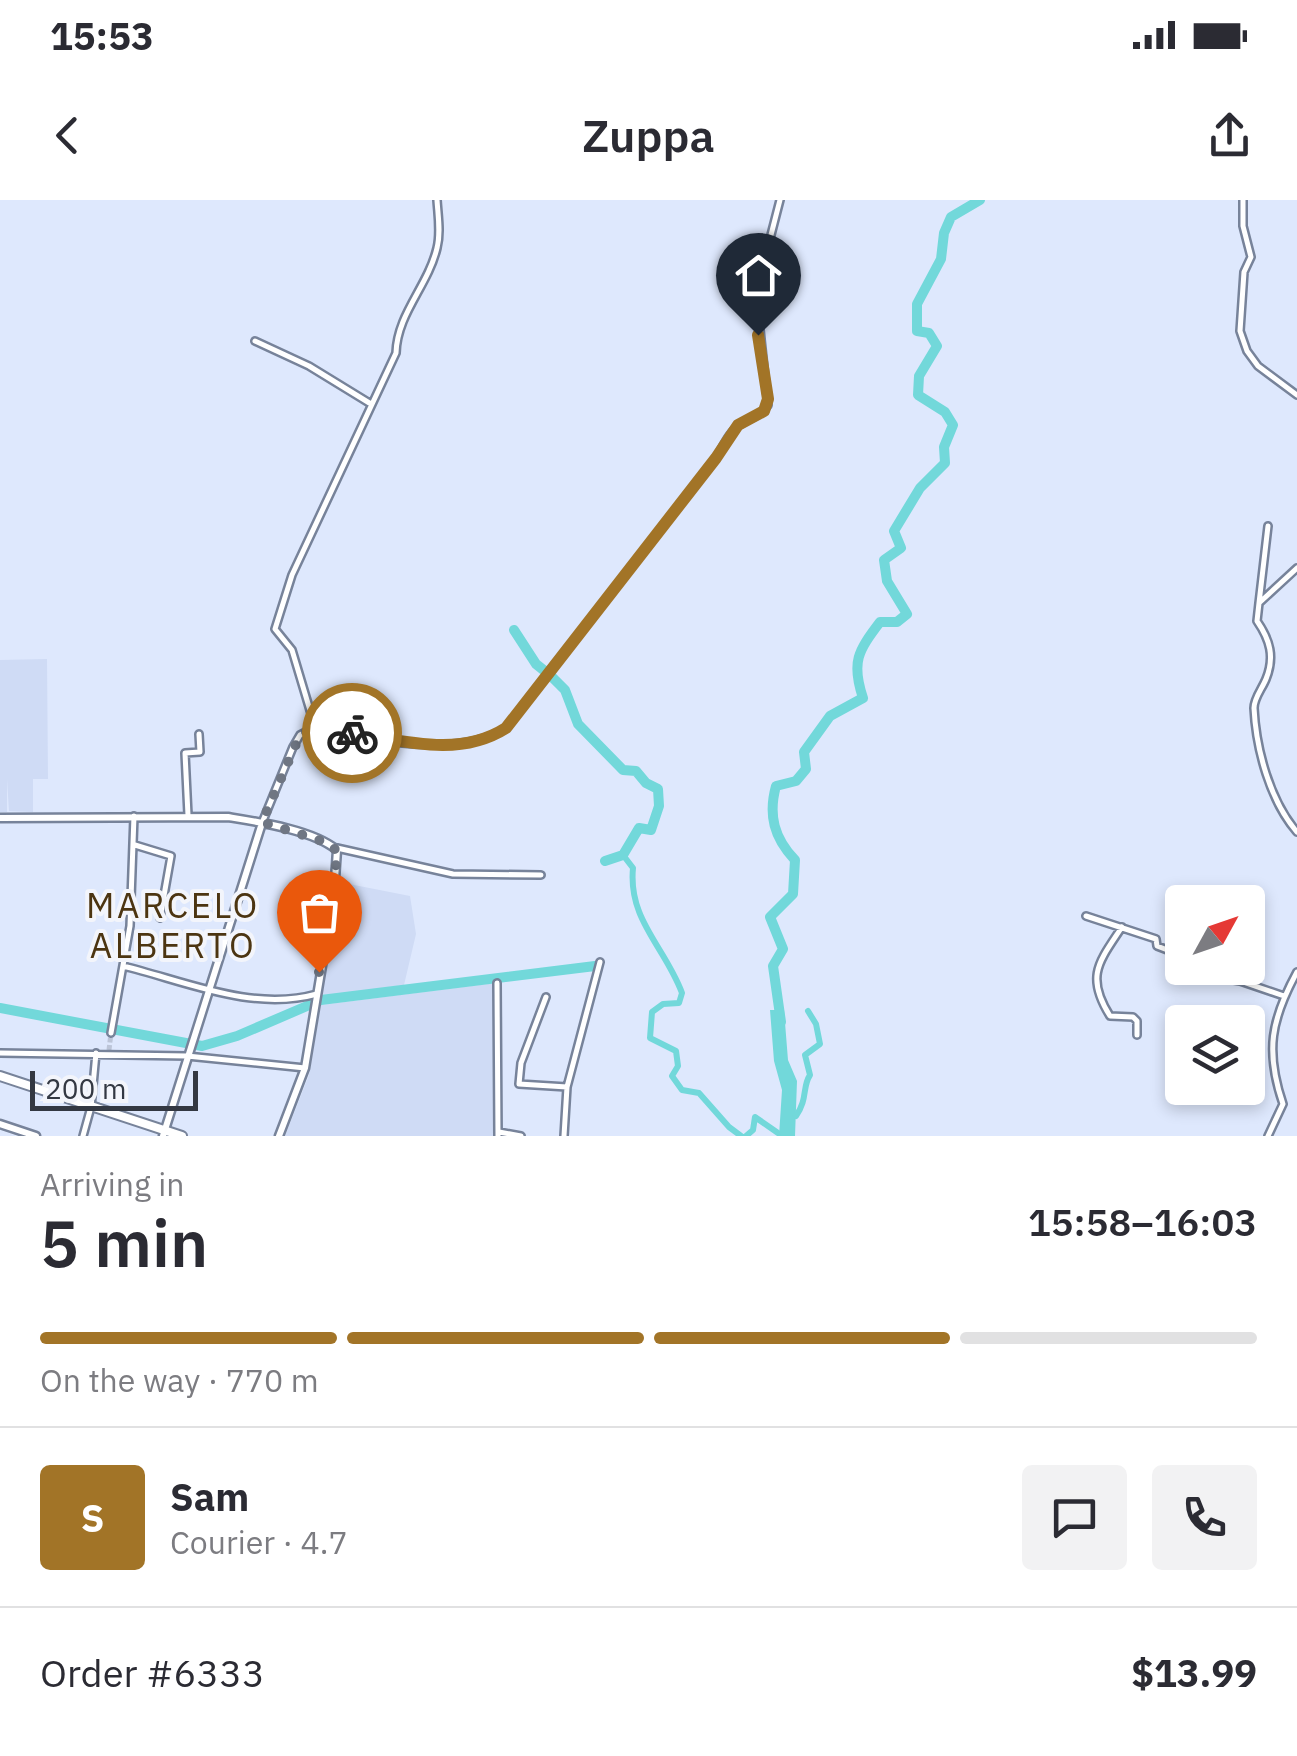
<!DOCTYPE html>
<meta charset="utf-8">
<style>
body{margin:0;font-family:"IBM Plex Sans",sans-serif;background:#f2f2f3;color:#2b2b33;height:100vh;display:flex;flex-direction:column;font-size:38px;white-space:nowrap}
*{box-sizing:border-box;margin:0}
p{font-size:32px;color:#7c7c81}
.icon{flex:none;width:55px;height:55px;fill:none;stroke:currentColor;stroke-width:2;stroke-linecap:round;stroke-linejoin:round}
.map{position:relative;height:936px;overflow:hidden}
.side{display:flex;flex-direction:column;background:#fff;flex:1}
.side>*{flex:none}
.needle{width:65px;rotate:50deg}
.tools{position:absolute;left:1165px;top:685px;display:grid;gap:20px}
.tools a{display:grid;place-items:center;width:100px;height:100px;border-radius:10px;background:#fff;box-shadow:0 5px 15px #0003;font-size:50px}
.scale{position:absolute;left:30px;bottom:25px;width:168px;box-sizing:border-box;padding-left:10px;border:5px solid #333842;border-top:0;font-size:28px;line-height:35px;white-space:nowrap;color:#333842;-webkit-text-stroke:8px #f3f5fb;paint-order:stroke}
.pin{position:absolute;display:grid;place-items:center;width:85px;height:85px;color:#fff;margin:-102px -42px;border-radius:50% 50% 50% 0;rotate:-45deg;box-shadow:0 0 10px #0007}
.pin .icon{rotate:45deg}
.courier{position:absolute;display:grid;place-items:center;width:100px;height:100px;margin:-50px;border:8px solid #a27427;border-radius:50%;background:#fff;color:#222;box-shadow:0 2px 12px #0007}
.summary em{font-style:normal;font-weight:600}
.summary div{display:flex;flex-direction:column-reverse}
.summary{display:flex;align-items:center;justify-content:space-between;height:170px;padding:0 40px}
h1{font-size:65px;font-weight:600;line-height:75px}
.bar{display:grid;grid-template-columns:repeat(4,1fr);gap:15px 10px;align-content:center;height:120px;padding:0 40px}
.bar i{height:12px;border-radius:8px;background:#e1e1e2}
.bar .active{background:#a27427}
.bar p{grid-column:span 4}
.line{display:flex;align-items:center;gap:25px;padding:0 40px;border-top:2px solid #e1e1e2}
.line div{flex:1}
.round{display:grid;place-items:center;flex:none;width:105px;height:105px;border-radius:10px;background:#f2f2f3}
.status{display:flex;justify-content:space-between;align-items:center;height:70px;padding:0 50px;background:#fff;direction:ltr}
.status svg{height:28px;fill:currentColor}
header{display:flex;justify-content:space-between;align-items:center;height:130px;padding:0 40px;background:#fff;font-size:45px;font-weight:600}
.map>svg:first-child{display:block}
</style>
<div class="status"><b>15:53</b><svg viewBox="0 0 49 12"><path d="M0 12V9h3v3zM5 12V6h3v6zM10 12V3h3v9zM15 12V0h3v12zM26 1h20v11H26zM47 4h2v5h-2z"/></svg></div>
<header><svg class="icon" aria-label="back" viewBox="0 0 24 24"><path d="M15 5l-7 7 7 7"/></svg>Zuppa<svg class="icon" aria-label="share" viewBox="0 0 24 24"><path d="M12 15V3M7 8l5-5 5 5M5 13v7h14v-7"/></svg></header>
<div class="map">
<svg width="1297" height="936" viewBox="0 0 1297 936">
<rect width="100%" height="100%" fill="#dee8fd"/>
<path fill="#cfdbf5" d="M 47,459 L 48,579 L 33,579 L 33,612 L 9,611 L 7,579 L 7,612 L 0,612 L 0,460 Z
M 339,682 L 410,696 L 416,734 L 404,785 L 322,796 Z
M 496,783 L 495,936 L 285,936 L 309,875 L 321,805 Z"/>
<path fill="#72d8da" d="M 770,810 L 784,810 L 788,860 L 797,881 L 795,936 L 779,936 L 782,890 L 774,861 Z"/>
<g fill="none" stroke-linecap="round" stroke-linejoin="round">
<path stroke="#72d8da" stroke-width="6" d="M 623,655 L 633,668 C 628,720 665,747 682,793 L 679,803 L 663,804 L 652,812 L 650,838 L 676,851 L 678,866 L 672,876 L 682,890 L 699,893 L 729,927 L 741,936
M 796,916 C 808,899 802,887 810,875 L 805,855 L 820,844 L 816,824 L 808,811
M 746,936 L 753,930 L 755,917 L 778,933"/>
<path stroke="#72d8da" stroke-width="10" d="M 514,430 L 536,464 L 546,472
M 552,477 L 565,490 L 578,524 L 623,570 L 636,571 L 646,583 L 658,589 L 659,606 L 651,630 L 639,628 L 623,655 L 605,661
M 0,808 L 202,846 L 237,836 L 321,800 L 595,766
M 781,822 L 773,766 L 783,749 L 770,717 L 793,694 L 795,660 C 774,638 768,615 776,586 L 796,581 L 806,569 L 804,552 L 830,516 L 863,498 C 851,462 858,451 880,422 L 897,422 L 907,414 L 887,381 L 884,360 L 901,348 L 894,331 L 920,288 L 945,263 L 944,247 L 953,225 L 945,212 L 918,195 L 919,176 L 937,146 L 929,133 L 917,131 L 917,104 L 941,59 L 944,33 L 951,17 L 980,0"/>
<path stroke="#bcc5d8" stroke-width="5" stroke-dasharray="5 2.5" stroke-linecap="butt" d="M 109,850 L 111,833"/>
<g stroke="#77839a" stroke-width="10">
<path id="minor" d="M 1243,0 L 1243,26 L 1251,57 L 1244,72 L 1240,131 L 1247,151 L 1258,166 L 1297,195
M 255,141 L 309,166 L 371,204
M 1297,368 L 1259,403 L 1257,421 C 1270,440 1275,457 1266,479 C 1262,489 1254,498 1254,508 C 1256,549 1270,601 1297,632
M 1259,403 L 1268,326
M 315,527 L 292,450 L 275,429 L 292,375 L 396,153 C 397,114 428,86 437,48 C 441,33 438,16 437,0
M 188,615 L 185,553 L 200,552 L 199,534
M 262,623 L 293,547 L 300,535 L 315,527 C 368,540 459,559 506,528 L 716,258 C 723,247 729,231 741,224 C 751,217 761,216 768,205 L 758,111 L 763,66 L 780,0
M 135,645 L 171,656 L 160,718
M 337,648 L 453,674 L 541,675
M 1086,716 L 1156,739 L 1157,746 L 1178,754 L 1183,772 L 1240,781 L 1284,796
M 1122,727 C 1099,762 1085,776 1110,816 L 1133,817 L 1137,821 L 1137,835
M 123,766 C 185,781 252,812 317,794
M 497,783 L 498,936
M 546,797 L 521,863 L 519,884 L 567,887
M 111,833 L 130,726 L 134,616
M 0,853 L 187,856 L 305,868
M 499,932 L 521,936
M 83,936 L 91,907 L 96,853
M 564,936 L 567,887 L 600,762
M 1268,936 L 1283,904 C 1265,851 1271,820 1297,772"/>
</g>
<g stroke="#77839a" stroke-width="11">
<path id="tertiary" d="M 0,618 L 228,617 C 259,622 313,630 337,650 L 334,694 L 305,868 L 279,936
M 163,936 L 262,623"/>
</g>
<g stroke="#77839a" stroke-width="11">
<path id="secondary" d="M 0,924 L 36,936"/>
</g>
<g stroke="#77839a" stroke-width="12">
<path id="primary" d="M 0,876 L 182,936"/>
</g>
<use href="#minor" stroke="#fff" stroke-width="5"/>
<use href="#tertiary" stroke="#fff" stroke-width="6"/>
<use href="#secondary" stroke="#fff" stroke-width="6"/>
<use href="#primary" stroke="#fff" stroke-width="8"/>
</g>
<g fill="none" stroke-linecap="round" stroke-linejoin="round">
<path stroke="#6f7683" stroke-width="10" stroke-dasharray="0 18" d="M 319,772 L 338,652 L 328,643 L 262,622 L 300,535 L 315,527 L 352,533"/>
<path stroke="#a27427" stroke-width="12" d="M 352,533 C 404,541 459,558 506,528 L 716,258 L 738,225 L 764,211 L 768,199 L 758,135"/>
</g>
<g text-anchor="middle" stroke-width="8" stroke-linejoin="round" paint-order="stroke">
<g font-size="35" letter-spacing="2.5" fill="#4c3511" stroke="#f3f5fb">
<text x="173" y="718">MARCELO<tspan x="173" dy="40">ALBERTO</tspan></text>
</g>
</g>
</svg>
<div class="tools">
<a><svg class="needle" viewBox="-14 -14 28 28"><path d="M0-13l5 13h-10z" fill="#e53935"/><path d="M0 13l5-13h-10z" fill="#7c7c81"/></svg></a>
<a><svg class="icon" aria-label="layers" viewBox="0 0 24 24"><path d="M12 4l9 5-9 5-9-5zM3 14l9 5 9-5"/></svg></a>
</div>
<div class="scale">200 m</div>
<div class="pin" style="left:319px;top:772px;background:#ea580c"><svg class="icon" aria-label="bag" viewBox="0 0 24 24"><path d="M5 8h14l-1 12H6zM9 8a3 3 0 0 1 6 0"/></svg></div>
<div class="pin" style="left:758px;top:135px;background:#1f2937"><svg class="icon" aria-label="home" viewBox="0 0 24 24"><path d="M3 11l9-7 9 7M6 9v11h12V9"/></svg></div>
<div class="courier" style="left:352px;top:533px"><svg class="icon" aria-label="bike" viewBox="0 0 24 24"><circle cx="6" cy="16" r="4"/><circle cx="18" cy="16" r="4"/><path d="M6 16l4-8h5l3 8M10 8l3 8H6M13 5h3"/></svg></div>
</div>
<section class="side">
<div class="summary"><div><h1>5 min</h1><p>Arriving in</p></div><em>15:58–16:03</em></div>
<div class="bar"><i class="active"></i><i class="active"></i><i class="active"></i><i></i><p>On the way · 770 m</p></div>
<div class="line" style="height:180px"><b class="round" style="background:#a27427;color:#fff">S</b><div><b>Sam</b><p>Courier · 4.7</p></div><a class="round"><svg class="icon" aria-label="chat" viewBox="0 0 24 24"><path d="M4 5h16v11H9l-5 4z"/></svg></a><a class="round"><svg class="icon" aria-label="phone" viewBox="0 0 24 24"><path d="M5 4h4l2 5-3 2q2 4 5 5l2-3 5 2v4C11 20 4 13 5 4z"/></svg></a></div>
<div class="line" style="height:130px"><div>Order #6333</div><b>$13.99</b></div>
</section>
